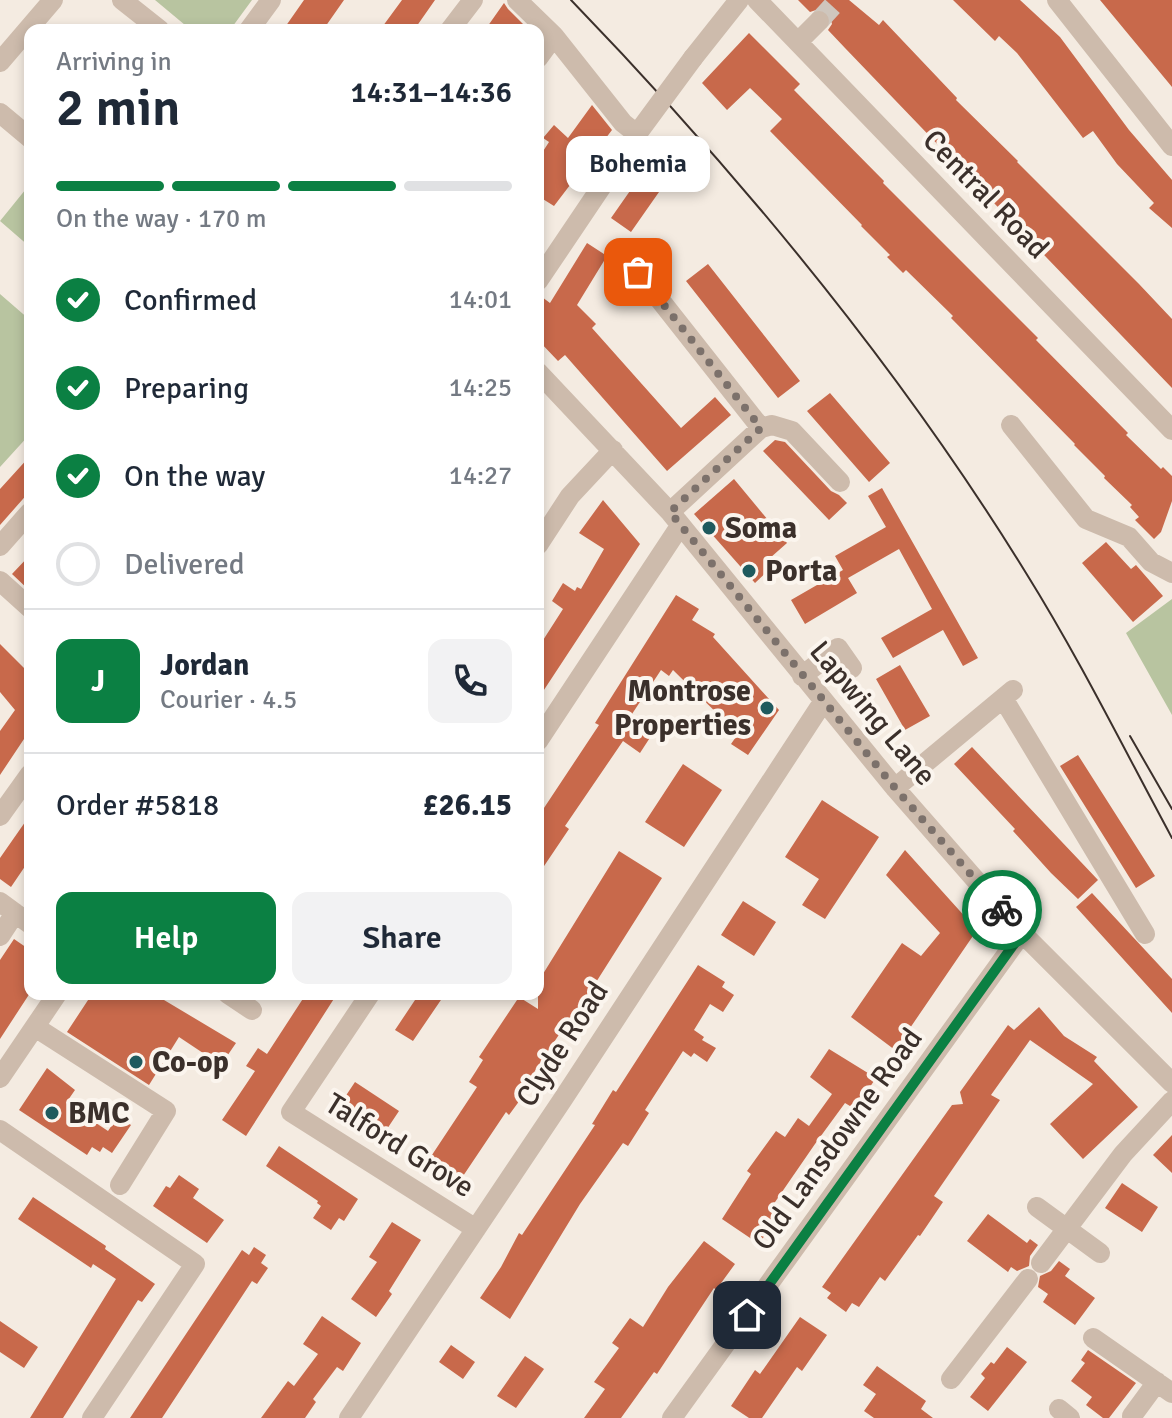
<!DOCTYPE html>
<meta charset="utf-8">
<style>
body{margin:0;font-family:Signika,sans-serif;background:#f2f2f3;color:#1f2937;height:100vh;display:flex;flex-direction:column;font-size:30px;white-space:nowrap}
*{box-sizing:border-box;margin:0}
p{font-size:26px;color:#747a83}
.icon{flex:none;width:44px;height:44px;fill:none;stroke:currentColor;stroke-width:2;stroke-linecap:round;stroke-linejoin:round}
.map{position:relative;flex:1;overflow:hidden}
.panel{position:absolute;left:24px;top:24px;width:520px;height:976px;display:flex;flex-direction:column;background:#fff;border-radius:16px;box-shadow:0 4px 12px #0003}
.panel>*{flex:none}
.pin{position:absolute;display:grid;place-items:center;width:68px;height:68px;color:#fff;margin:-34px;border-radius:16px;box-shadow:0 4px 12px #0006}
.courier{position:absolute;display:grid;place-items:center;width:80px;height:80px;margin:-40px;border:6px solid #0b8043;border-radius:50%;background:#fff;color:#222;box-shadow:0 2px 10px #0007}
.bubble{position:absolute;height:56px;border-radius:16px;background:#fff;box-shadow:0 4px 12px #0003;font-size:26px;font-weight:600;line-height:56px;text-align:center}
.summary em{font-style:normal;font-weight:600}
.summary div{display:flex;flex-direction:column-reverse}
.summary{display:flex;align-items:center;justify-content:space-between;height:136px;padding:0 32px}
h1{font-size:52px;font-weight:600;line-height:60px}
.bar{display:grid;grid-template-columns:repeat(4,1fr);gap:12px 8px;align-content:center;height:96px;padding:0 32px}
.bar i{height:10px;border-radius:6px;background:#e0e1e3}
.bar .selected{background:#0b8043}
.bar p{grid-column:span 4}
.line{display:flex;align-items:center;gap:20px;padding:0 32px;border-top:2px solid #e0e1e3}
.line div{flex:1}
.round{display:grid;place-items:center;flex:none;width:84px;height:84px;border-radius:16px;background:#f2f2f3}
ol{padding:0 32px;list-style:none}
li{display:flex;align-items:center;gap:24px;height:88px}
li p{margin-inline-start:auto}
li .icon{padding:8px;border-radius:50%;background:#0b8043;color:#fff;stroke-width:4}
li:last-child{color:#747a83}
li i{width:44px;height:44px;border:4px solid #e0e1e3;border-radius:50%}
.action{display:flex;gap:16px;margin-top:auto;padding:16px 32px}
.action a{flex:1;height:92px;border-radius:16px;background:#0b8043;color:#fff;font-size:32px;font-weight:600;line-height:92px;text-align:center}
.action a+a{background:#f2f2f3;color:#1f2937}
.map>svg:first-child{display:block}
</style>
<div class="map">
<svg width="1172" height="1418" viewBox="0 0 1172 1418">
<rect width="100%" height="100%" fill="#f4ebe1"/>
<path fill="#b8c4a0" d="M 155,0 L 252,0 L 230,30 L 191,30 Z
M 30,184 L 30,247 L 0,221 Z
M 0,294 L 30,320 L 30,434 L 0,467 Z
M 1172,599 L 1172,715 L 1126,633 Z"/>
<path fill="#c8694b" d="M 304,0 L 344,0 L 323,30 L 283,30 Z
M 402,0 L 435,0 L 414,30 L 380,30 Z
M 798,0 L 849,0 L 879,25 L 883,20 L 957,98 L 956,100 L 1018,161 L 1017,162 L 1139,284 L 1172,319 L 1172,388 L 845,48 L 828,30 L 832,24 L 829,12 L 822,8 L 810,12 Z
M 953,0 L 1020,0 L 1060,37 L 1129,130 L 1172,180 L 1172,228 L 1149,208 L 1154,203 L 1117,164 L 1093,131 L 1083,138 L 1017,53 L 999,36 L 995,41 Z
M 1100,0 L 1172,0 L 1172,87 Z
M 504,3 L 508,9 L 529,30 L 485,30 Z
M 749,33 L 800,84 L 794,90 L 884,181 L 883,183 L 1038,338 L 1036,340 L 1128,433 L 1126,435 L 1161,469 L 1163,467 L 1172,476 L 1172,501 L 1161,532 L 1154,539 L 1135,520 L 1139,517 L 1130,507 L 1132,505 L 1104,478 L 1105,476 L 1074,445 L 1075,444 L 951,318 L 953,316 L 906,270 L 903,273 L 887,257 L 890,255 L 861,226 L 862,225 L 770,131 L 782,119 L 750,88 L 727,110 L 702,83 Z
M 592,105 L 612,130 L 554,206 L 538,196 L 538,159 L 549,142 L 543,138 L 554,125 L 568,138 Z
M 660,148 L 680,162 L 631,232 L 611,218 Z
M 587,243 L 607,256 L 577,305 L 596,324 L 592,328 L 681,428 L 715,397 L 731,415 L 667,471 L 565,355 L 558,361 L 538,340 L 538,294 L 550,303 Z
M 708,264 L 800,381 L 778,398 L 686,281 Z
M 830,393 L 890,463 L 869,482 L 807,411 Z
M 775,440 L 785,442 L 831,491 L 839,495 L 847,503 L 829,520 L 763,451 Z
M 30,456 L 30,491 L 0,525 L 0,489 Z
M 734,479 L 787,543 L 770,558 L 775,564 L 755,583 L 694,514 Z
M 882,488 L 978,658 L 963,666 L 943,630 L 893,658 L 881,638 L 932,609 L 899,549 L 848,578 L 857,593 L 805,624 L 791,600 L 843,570 L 835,556 L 886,527 L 868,496 Z
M 603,500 L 640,544 L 538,699 L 538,648 L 563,609 L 552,601 L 563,583 L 575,591 L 577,587 L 581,589 L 604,549 L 579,533 Z
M 1106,542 L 1131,569 L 1136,565 L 1163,596 L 1133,622 L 1082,563 Z
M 30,555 L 30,591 L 12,574 Z
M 676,595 L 699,609 L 692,620 L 715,634 L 713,637 L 779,710 L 748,755 L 731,744 L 738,734 L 673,670 L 669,676 L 661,670 L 632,714 L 631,719 L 653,733 L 640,753 L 623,741 L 565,826 L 569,829 L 538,875 L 538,817 L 599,725 L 595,723 Z
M 0,644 L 30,674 L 30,730 L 0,775 L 0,731 L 15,710 L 0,692 Z
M 900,665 L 930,716 L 905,730 L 876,679 Z
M 972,747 L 1098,880 L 1078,899 L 1051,873 L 1013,831 L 1015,829 L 954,764 Z
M 1078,755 L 1155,876 L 1136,888 L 1060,766 Z
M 683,764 L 722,790 L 684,847 L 645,822 Z
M 822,800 L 879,837 L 825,919 L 802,905 L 819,879 L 785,857 Z
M 30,815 L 30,859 L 11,887 L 0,879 L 0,858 Z
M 905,850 L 977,930 L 895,1050 L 851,1017 L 902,943 L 921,956 L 940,933 L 886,875 Z
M 619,851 L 662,878 L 574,1017 L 572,1015 L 517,1098 L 520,1100 L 509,1115 L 506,1112 L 453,1191 L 422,1170 L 477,1087 L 469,1082 L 483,1060 L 479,1057 L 519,997 L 538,1009 L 538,982 Z
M 1092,893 L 1172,979 L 1172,1013 L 1076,907 Z
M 743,901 L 776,922 L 754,956 L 721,935 Z
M 14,939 L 30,950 L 30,993 L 0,1039 L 0,960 Z
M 698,965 L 725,982 L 722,987 L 734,995 L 723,1012 L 710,1004 L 694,1030 L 704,1037 L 702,1040 L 716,1048 L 707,1062 L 694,1053 L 691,1057 L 683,1051 L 645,1110 L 649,1113 L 628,1146 L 623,1143 L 580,1204 L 510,1319 L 480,1298 L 501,1267 L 519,1233 L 522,1235 L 595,1125 L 592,1124 L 613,1090 L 616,1092 Z
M 92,994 L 167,994 L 164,1000 L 236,1043 L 221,1065 L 179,1037 L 149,1085 L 67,1032 Z
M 306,994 L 337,994 L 246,1136 L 222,1120 L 255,1071 L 246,1066 L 258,1048 L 267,1054 Z
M 419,994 L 445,994 L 413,1041 L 395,1030 Z
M 1039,1007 L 1064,1036 L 1097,1057 L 1094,1061 L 1138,1107 L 1083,1159 L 1050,1124 L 1093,1084 L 1030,1040 L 991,1095 L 1000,1100 L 934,1196 L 943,1202 L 920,1236 L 918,1235 L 885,1281 L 880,1277 L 859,1307 L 852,1303 L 846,1312 L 827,1298 L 831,1293 L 822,1287 L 952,1105 L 963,1104 L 960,1092 L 1008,1025 L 1014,1030 Z
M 829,1049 L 876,1078 L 855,1109 L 845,1103 L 815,1144 L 773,1205 L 781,1211 L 759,1244 L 722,1219 L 751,1174 L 747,1171 L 776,1131 L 785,1137 L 798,1118 L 809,1126 L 832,1094 L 810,1077 Z
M 47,1068 L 75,1090 L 66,1103 L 108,1131 L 118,1116 L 131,1125 L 112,1153 L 103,1147 L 100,1152 L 92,1147 L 87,1155 L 19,1110 Z
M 355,1082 L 399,1111 L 379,1141 L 335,1112 Z
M 1172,1135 L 1172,1173 L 1153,1155 Z
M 279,1146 L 358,1199 L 344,1221 L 339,1218 L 331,1230 L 313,1218 L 321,1206 L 317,1203 L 318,1201 L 266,1166 Z
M 179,1175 L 199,1189 L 193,1198 L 224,1220 L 207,1243 L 153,1206 L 166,1186 L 170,1188 Z
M 1122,1183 L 1158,1207 L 1142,1232 L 1105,1208 Z
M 33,1197 L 106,1246 L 105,1249 L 155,1284 L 142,1302 L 138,1300 L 63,1418 L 30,1418 L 116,1279 L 93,1264 L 91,1268 L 18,1219 Z
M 988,1214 L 1027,1243 L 1030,1239 L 1038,1245 L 1030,1256 L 1029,1266 L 1017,1271 L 1011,1267 L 1008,1272 L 967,1241 Z
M 392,1222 L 421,1240 L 389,1291 L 392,1294 L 376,1317 L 351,1299 L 377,1262 L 369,1257 Z
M 704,1241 L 735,1264 L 716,1290 L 714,1288 L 657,1374 L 654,1372 L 621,1418 L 584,1418 L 605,1389 L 594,1382 L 619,1348 L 612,1343 L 630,1318 L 643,1327 L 668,1287 Z
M 254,1247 L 266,1255 L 261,1263 L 268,1268 L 257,1284 L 252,1281 L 162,1418 L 130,1418 L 242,1250 L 249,1255 Z
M 1059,1261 L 1070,1269 L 1065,1276 L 1095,1298 L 1075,1325 L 1043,1302 L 1048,1294 L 1038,1287 L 1040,1276 L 1051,1271 Z
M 322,1316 L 361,1343 L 343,1371 L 337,1367 L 313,1399 L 316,1402 L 305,1418 L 261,1418 L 288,1381 L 294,1386 L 318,1354 L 303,1344 Z
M 800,1317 L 827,1335 L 802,1371 L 797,1367 L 762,1418 L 749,1418 L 731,1406 L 755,1370 L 760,1374 Z
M 0,1321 L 38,1347 L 24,1368 L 0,1352 Z
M 451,1345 L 475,1362 L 463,1379 L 439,1362 Z
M 1007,1347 L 1027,1362 L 988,1411 L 970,1397 L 985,1378 L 981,1374 L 991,1362 L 994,1364 Z
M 1088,1350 L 1136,1383 L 1109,1418 L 1103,1418 L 1086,1405 L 1092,1397 L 1071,1381 L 1085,1363 L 1081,1360 Z
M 525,1356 L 544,1369 L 516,1408 L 497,1396 Z
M 877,1366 L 926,1401 L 921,1409 L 933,1418 L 874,1418 L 864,1411 L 876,1394 L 863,1385 Z"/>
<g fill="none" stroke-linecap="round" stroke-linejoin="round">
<path stroke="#cfc6bd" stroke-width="20" stroke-dasharray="20 10" stroke-linecap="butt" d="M 819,21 L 838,0"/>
<path stroke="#cdbbac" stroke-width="20" d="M 122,0 L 160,30
M 517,0 L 554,36 L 538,58
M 757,0 L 1172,430
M 1057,0 L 1172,146
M 249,30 L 271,0
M 450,30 L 473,0
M 798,42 L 819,21
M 693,58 L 739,0
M 0,62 L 53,0
M 0,113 L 30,138
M 638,272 L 761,428
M 538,281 L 637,134 L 623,123 L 554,36
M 538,372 L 670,512 L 895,788 L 1022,933 L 1172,1083
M 1011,425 L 1086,519 L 1129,537 L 1151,562 L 1172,573
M 670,512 L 761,428 L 772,425 L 792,431 L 840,482
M 538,545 L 570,496 L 613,450
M 0,546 L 30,512
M 0,581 L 30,608
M 802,676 L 838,648 L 852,668
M 1003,698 L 1145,934
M 538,741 L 680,526
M 895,788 L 1013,690
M 0,816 L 30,774
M 0,902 L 30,924
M 0,936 L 15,913
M 228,994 L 252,1010
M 370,994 L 291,1112 L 476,1229
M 35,1027 L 166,1111 L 120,1185
M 0,1078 L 57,994
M 0,1130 L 195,1264 L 92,1418
M 1037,1207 L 1100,1253
M 1041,1263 L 1123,1154 L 1172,1101
M 1093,1338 L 1172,1393
M 951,1379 L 1028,1279
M 1059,1409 L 1070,1418
M 1132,1416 L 1157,1382
M 349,1418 L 563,1099 L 823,702
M 672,1418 L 1022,933"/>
<path stroke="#3b302b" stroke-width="2" d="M 571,0 C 740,175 898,365 1026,573 C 1079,658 1124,749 1172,838
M 1130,736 L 1172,809"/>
<path stroke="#cdbbac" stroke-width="20" d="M 637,134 L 693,58"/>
</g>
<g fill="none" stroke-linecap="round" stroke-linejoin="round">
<path stroke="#7c716b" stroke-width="8" stroke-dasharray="0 14.4" d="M 638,272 L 761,428 L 670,512 L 895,788 L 1002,910"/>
<path stroke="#0b8043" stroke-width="10" d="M 747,1315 L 1022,933 L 1002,910"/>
</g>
<g fill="#1f5a5e" stroke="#fbf5ee" stroke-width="3">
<circle cx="709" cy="528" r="8"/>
<circle cx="749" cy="571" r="8"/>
<circle cx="767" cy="708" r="8"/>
<circle cx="136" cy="1062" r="8"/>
<circle cx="52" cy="1113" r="8"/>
</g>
<g text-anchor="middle" stroke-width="8" stroke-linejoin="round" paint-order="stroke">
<g font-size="30" fill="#3b302b" stroke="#fbf5ee">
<text transform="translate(986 194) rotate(46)" y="10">Central Road</text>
<text transform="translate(873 713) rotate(50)" y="10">Lapwing Lane</text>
<text transform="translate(562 1044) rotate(-57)" y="10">Clyde Road</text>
<text transform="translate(837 1139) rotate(-54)" y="10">Old Lansdowne Road</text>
<text transform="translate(400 1145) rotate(32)" y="10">Talford Grove</text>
</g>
<g font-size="30" font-weight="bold" fill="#3b302b" stroke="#fbf5ee" text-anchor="start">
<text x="725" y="538">Soma</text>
<text x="765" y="581">Porta</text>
<text x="751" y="701" text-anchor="end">Montrose<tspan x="751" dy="34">Properties</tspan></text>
<text x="152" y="1072">Co-op</text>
<text x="68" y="1123">BMC</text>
</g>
</g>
</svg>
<div class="pin" style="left:638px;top:272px;background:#ea580c"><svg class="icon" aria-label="bag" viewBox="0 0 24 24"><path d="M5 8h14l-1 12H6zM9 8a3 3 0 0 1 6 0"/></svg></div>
<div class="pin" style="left:747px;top:1315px;background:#1f2937"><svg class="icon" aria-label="home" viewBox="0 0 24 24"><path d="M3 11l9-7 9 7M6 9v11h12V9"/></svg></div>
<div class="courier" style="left:1002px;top:910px"><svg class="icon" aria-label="bike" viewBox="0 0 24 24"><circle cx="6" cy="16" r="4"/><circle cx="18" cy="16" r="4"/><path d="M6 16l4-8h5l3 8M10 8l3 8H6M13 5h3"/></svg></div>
<div class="bubble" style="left:566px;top:136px;width:144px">Bohemia</div>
<section class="panel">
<div class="summary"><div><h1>2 min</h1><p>Arriving in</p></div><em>14:31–14:36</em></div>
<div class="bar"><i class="selected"></i><i class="selected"></i><i class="selected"></i><i></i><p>On the way · 170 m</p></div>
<ol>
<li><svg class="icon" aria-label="check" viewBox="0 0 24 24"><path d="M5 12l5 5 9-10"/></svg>Confirmed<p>14:01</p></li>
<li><svg class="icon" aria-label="check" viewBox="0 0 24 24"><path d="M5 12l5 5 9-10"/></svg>Preparing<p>14:25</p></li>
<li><svg class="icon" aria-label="check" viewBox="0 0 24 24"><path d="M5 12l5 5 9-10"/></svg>On the way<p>14:27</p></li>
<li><i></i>Delivered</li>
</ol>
<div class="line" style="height:144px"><b class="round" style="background:#0b8043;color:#fff">J</b><div><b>Jordan</b><p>Courier · 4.5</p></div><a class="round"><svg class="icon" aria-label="phone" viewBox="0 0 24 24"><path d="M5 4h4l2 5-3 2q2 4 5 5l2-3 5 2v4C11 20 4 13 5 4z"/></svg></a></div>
<div class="line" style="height:104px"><div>Order #5818</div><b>£26.15</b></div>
<div class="action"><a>Help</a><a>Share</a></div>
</section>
</div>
